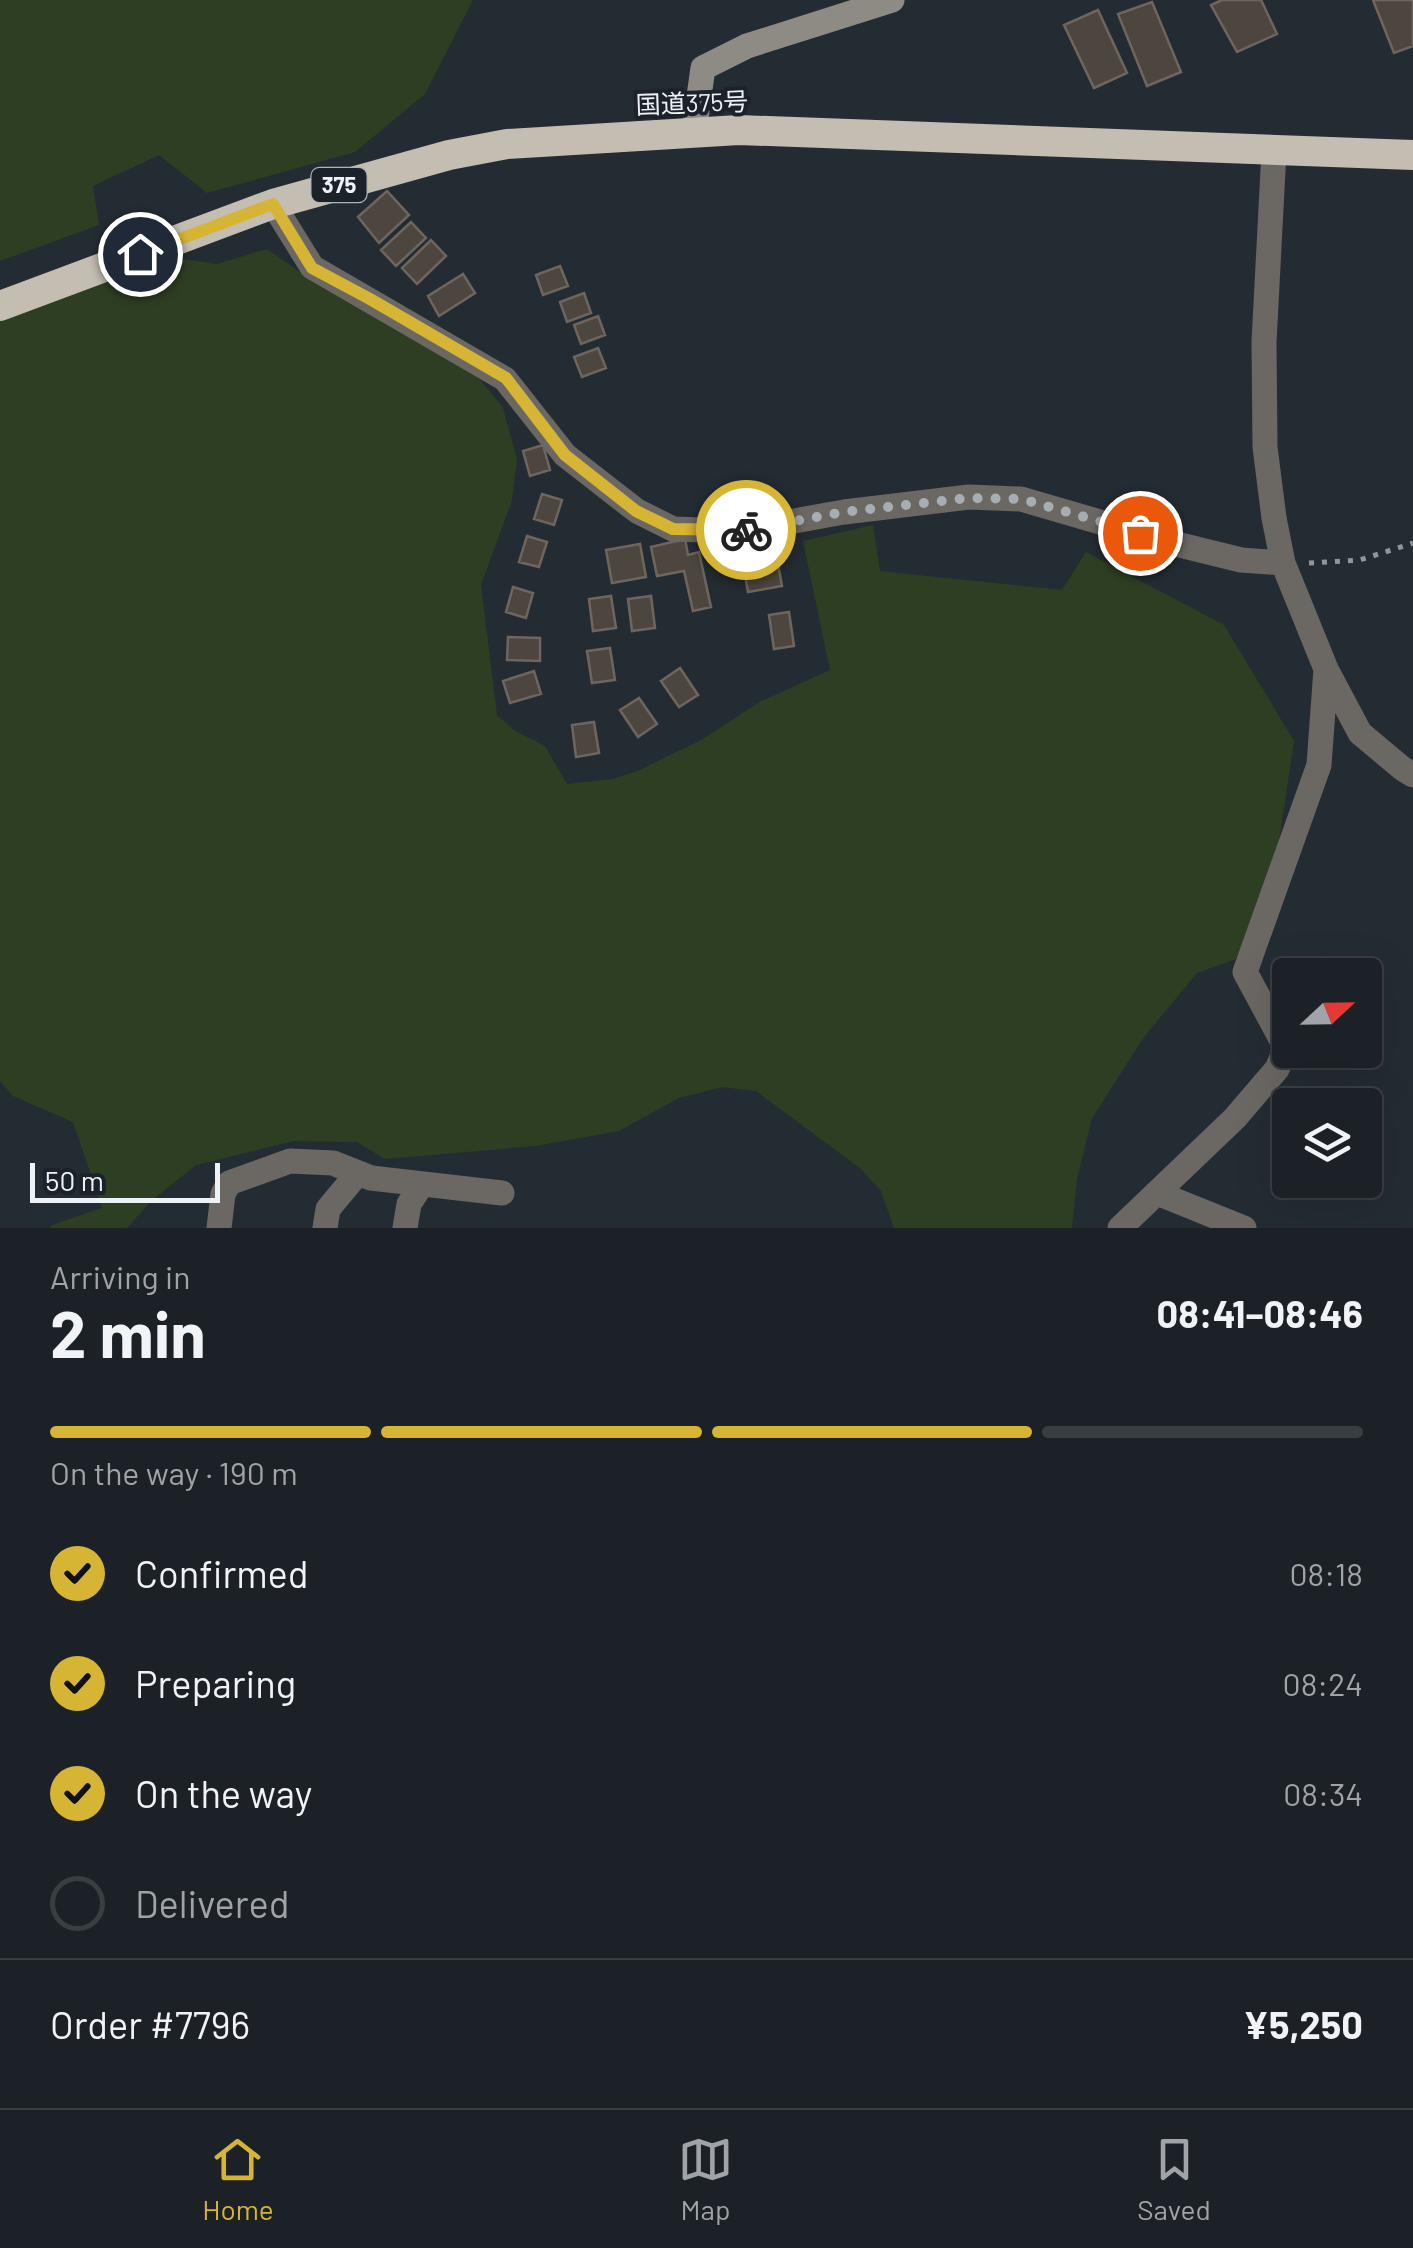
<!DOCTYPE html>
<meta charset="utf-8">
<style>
body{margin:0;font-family:Barlow,"Noto Sans JP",sans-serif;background:#24292e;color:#f1f3f6;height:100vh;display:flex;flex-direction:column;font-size:38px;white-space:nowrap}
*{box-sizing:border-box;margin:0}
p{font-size:32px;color:#a0a3a7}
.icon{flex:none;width:55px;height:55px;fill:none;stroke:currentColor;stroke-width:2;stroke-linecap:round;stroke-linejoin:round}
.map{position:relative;height:1228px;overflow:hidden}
.sheet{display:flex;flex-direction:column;background:#1b2126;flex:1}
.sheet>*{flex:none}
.needle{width:65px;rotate:68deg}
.fabs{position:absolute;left:1272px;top:958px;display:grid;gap:20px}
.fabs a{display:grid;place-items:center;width:110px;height:110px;border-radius:10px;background:#1b2126;box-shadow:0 10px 40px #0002,0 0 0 2px #393e43;font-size:50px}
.scale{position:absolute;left:30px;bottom:25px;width:190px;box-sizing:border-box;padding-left:10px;border:5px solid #edf2f6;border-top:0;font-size:28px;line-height:35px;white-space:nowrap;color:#edf2f6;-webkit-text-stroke:8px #1b2229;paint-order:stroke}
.pin{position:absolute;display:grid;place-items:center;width:85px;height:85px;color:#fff;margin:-42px;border:5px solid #fff;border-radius:50%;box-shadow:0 2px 10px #0007}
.courier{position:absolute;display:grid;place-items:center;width:100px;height:100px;margin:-50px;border:8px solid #d6b534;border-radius:50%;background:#fff;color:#222;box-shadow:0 2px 12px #0007}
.overview em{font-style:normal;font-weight:700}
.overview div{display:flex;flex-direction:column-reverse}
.overview{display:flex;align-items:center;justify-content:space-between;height:170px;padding:0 50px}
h1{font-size:65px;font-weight:700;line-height:75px}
.bar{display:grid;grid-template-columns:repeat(4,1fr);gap:15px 10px;align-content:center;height:120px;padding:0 50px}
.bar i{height:12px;border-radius:8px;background:#393e43}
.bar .selected{background:#d6b534}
.bar p{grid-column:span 4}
.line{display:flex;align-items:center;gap:25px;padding:0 50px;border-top:2px solid #393e43}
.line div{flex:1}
ol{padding:0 50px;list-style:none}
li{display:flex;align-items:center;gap:30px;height:110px}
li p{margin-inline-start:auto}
li .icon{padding:10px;border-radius:50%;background:#d6b534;color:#111;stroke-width:4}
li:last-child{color:#a0a3a7}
li i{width:55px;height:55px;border:5px solid #393e43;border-radius:50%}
.tabs{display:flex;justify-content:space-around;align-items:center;height:140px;border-top:2px solid #393e43;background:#1b2126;font-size:28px;color:#a0a3a7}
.tabs a{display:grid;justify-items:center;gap:5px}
.tabs .selected{color:#d6b534}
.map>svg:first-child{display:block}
</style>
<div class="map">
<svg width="1413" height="1228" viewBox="0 0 1413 1228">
<rect width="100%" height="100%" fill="#242c33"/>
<path fill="#2e3e23" d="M 0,0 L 473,0 L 425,94 L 355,152 L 207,193 L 159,155 L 93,186 L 99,225 L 0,261 Z
M 267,249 L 307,277 L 478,377 L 503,408 L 517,459 L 512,500 L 481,585 L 497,715 L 515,731 L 545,746 L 567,784 L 613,779 L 638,771 L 701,740 L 760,702 L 830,670 L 803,541 L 873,525 L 880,571 L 1062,590 L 1086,552 L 1224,625 L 1294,741 L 1275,868 L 1236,959 L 1197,973 L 1144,1037 L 1092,1118 L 1077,1179 L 1072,1228 L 894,1228 L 881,1191 L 861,1169 L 756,1091 L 722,1087 L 679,1098 L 619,1131 L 535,1146 L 385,1159 L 357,1142 L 294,1141 L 196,1165 L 151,1201 L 127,1228 L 50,1228 L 52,1225 L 102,1208 L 73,1122 L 13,1096 L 0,1081 L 0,307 L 16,301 L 175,258 L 217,264 Z"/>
<path fill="#4d463e" stroke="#6e665e" stroke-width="2.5" d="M 1222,0 L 1261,0 L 1277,34 L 1237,52 L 1211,5 Z
M 1373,0 L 1413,0 L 1413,46 L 1394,53 Z
M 1152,2 L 1181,72 L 1147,86 L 1118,14 Z
M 1098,10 L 1127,73 L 1094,88 L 1064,25 Z
M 387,191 L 409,215 L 379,243 L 358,217 Z
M 411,222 L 426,238 L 396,266 L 381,250 Z
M 431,240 L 446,256 L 417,284 L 402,268 Z
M 560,266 L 568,286 L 543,295 L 536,275 Z
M 463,274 L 475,293 L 439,316 L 428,296 Z
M 584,293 L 591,313 L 567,322 L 560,302 Z
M 598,316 L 605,335 L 581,344 L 574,325 Z
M 598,348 L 606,368 L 582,377 L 574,357 Z
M 543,445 L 550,470 L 530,476 L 523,451 Z
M 542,494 L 562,500 L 554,525 L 534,519 Z
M 527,536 L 547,542 L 539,567 L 519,562 Z
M 685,539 L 688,555 L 699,552 L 711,607 L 693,611 L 684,571 L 657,576 L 651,547 Z
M 640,544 L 646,577 L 612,583 L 606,550 Z
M 776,553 L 782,586 L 748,592 L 742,559 Z
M 513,587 L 533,593 L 526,618 L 506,612 Z
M 611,596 L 616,628 L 593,631 L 589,599 Z
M 651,596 L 655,628 L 632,631 L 628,599 Z
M 789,612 L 794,646 L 774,649 L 769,615 Z
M 508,637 L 540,638 L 540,661 L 507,660 Z
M 610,648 L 615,680 L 592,683 L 587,651 Z
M 680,668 L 698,695 L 679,707 L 661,681 Z
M 534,671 L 541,694 L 510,703 L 503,681 Z
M 639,698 L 657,724 L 638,737 L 620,710 Z
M 594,722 L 599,753 L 576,757 L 572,725 Z"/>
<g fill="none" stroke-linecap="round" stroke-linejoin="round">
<path stroke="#90969c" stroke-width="5" stroke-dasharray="5 8" stroke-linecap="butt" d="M 1309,563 L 1360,560 L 1413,543"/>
<path stroke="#6b6864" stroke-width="25" d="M 1274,151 L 1264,342 L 1265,447 L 1274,518 L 1283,563 L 1326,669 L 1360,733 L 1403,769 L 1413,775
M 273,204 L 312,267 L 505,379 L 565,455 L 637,511 L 673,529 L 738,531 L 844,512 L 969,497 L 1021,499 L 1172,543 L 1241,560 L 1283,563
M 1157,1193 L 1244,1228
M 219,1228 L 223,1194 L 229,1183 L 290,1161 L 333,1163 L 371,1178 L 502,1193
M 325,1228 L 328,1209 L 358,1173
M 405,1228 L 409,1204 L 422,1184
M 1120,1228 L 1235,1118 L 1277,1069 L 1286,1048 L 1245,972 L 1319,765 L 1326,669"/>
<path stroke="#8e8b84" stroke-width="25" d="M 694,132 L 703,68 L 747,46 L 892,0"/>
<path stroke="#c3bdb2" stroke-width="30" d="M 0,306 L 273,204 L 449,155 L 507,144 L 739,130 L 1413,155"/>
</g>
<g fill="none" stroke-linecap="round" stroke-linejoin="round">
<path stroke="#a7adb2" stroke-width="10" stroke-dasharray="0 18" d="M 746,530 L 844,512 L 969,498 L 1022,499 L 1140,533"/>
<path stroke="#d6b534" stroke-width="12" d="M 140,254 L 273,204 L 312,268 L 370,299 L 506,378 L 565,455 L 636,511 L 673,529 L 746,530"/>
</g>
<g text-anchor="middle" stroke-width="8" stroke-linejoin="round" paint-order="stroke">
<rect fill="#1b2229" stroke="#aeb4b8" stroke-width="2.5" x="311.5" y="168" width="55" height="34" rx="8"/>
<g font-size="22" font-weight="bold" fill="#edf2f6">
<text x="339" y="193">375</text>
</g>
<g font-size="25" fill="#edf2f6" stroke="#1b2229">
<text transform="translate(692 103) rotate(-2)" y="9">国道375号</text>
</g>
</g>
</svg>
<div class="fabs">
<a><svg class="needle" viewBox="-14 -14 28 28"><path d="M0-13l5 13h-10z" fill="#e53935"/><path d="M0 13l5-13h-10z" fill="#a0a3a7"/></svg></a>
<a><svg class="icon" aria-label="layers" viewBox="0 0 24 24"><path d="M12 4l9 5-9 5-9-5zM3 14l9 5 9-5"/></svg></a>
</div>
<div class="scale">50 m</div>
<div class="pin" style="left:1140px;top:533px;background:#ea580c"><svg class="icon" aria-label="bag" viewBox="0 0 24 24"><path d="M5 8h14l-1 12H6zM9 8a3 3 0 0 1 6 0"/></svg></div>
<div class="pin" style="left:140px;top:254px;background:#1f2937"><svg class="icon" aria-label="home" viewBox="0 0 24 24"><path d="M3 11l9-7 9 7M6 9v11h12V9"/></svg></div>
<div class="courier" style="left:746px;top:530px"><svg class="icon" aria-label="bike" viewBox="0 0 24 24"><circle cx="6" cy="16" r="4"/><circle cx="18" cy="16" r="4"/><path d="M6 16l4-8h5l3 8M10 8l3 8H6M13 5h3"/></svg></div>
</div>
<section class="sheet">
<div class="overview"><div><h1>2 min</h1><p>Arriving in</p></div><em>08:41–08:46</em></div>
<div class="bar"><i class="selected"></i><i class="selected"></i><i class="selected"></i><i></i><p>On the way · 190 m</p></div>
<ol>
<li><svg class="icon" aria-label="check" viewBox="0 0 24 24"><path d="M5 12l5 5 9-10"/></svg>Confirmed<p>08:18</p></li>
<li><svg class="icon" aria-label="check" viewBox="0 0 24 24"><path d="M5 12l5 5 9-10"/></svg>Preparing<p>08:24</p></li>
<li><svg class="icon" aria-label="check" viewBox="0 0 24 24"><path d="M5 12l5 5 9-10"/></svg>On the way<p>08:34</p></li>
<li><i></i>Delivered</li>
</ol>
<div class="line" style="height:130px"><div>Order #7796</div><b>¥5,250</b></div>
</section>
<nav class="tabs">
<a class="selected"><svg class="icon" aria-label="home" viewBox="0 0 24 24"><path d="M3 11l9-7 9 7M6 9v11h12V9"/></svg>Home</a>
<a><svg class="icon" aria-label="map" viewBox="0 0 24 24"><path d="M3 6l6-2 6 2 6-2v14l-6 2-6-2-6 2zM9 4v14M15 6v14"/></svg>Map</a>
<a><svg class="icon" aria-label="saved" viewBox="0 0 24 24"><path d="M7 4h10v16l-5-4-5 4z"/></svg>Saved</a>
</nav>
